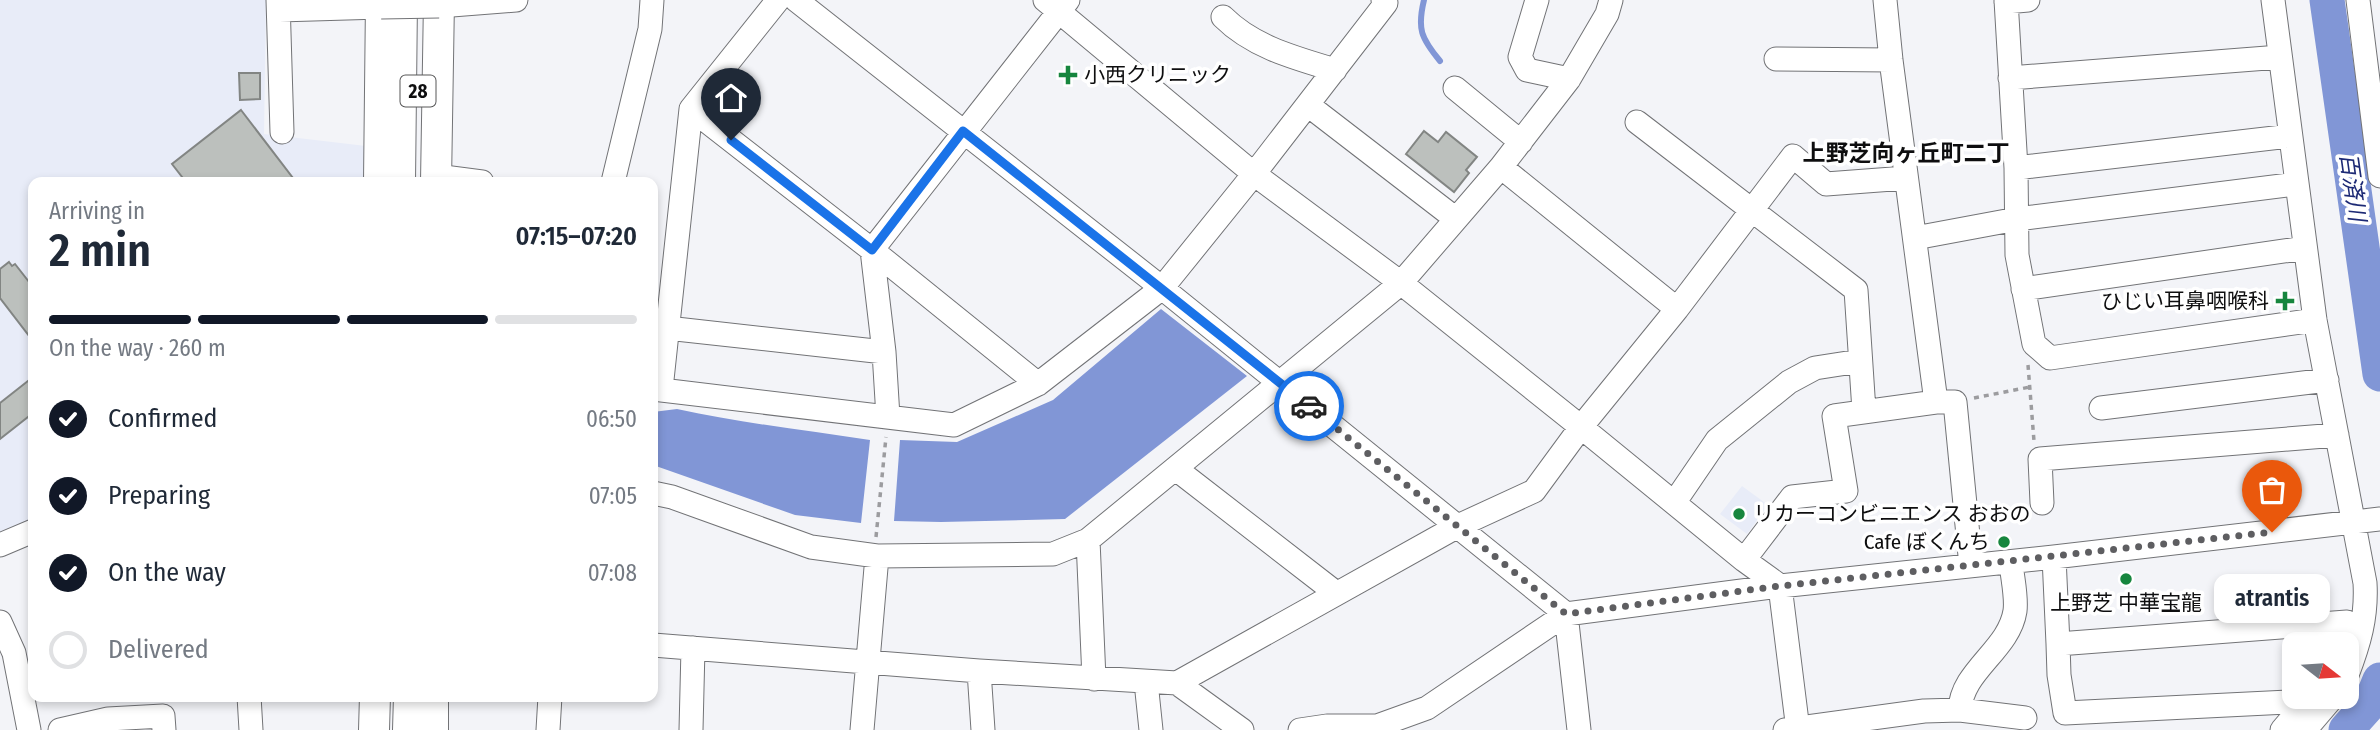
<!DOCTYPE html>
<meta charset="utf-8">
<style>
body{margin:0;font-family:"Fira Sans Condensed","Noto Sans JP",sans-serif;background:#f2f2f3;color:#1f2937;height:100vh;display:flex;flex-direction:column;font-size:26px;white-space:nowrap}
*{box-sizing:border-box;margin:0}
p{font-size:23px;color:#747a83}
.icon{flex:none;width:38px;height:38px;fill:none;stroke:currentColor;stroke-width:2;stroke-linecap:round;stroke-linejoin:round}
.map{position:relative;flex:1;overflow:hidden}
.side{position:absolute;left:28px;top:177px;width:630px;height:525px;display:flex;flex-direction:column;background:#fff;border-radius:14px;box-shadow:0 4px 10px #0003}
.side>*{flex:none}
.needle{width:46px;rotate:107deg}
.buttons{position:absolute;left:2282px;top:632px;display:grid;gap:14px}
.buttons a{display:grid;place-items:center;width:77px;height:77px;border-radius:14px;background:#fff;box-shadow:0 4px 10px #0003;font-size:35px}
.pin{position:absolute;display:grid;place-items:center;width:60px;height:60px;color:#fff;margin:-72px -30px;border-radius:50% 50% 50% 0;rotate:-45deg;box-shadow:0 0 7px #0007}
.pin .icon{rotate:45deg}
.courier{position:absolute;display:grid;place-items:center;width:70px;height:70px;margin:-35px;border:5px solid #1a73e8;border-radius:50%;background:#fff;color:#222;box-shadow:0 2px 9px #0007}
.bubble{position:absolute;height:49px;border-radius:14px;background:#fff;box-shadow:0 4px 10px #0003;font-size:23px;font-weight:600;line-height:49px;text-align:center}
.head em{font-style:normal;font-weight:600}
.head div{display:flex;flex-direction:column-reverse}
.head{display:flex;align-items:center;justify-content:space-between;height:119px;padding:0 21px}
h1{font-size:46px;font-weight:600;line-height:52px}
.bar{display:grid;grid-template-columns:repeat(4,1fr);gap:10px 7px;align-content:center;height:84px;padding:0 21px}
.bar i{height:9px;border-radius:5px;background:#e0e1e3}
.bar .selected{background:#111827}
.bar p{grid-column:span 4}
ol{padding:0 21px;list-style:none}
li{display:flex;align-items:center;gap:21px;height:77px}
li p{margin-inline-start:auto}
li .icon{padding:7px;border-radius:50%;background:#111827;color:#fff;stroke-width:4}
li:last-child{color:#747a83}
li i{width:38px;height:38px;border:4px solid #e0e1e3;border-radius:50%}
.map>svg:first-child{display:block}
</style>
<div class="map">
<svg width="2380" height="730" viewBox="0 0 2380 730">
<rect width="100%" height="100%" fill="#f3f4f8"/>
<path fill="#e8ecf8" d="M 0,0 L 266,0 L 264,134 L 366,146 L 366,182 L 33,182 L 33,518 L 0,536 Z
M 1742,486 L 1768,505 L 1747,534 L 1720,514 Z"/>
<path fill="#8196d6" d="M 1161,309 L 1247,376 L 1065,519 L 941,522 L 894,521 L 900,440 L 957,442 L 1053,400 Z
M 677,409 C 741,423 805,430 870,440 L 861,523 L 795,515 L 653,465 L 653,412 Z"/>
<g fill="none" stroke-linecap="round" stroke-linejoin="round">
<path stroke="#8196d6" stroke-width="6" d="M 1424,0 C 1417,29 1421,38 1440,61"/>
<path stroke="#8196d6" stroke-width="35" d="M 2327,0 L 2380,374
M 2346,730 L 2371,702 L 2380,680"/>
</g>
<path fill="#bcc0bd" stroke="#828583" stroke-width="2" d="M 239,73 L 260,73 L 260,99 L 240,100 Z
M 241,110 L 296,182 L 186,182 L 172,164 Z
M 1424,131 L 1438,142 L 1446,132 L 1477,157 L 1466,170 L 1469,173 L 1454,192 L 1406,154 Z
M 9,262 L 12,266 L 15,264 L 33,287 L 33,341 L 0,298 L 0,269 Z
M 33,377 L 33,413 L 0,439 L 0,403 Z"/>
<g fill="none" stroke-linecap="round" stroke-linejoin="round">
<g stroke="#727376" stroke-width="25">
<path id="minor" d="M 278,0 L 282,132
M 796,0 L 1162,288 L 1566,614 L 1579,730
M 1045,0 L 1254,174 L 1401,283 L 1581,427 L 1744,560 L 1780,586 L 1798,730
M 1537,0 L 1520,57 L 1527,70 L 1569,79
M 1885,0 L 1891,60 L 1936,402 L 1955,402 L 1971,566
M 2006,0 L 2016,168 L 2017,255 L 2034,344 L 2050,358 L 2315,320
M 2273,0 L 2315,320 L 2365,583 C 2367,617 2359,644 2347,675
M 2358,0 L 2380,176
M 2006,2 L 2028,0
M 439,6 L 516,0
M 279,10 L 381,7
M 1223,17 C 1253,47 1295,58 1335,70
M 1776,59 L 1891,60
M 2010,78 L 2280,57
M 1455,88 L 1521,142
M 1308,105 L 1456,219
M 691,109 L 872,250 L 1038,384
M 1637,122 L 1856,290 L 1864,411
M 1501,167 L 1677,309
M 2016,168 L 2290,136
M 436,176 L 482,182
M 613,182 L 650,29 L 652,0
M 1915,238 L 2017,219 L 2296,184
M 2023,289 L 2305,248
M 667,328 L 884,352
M 653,389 L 954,425 L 1038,384 L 1162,288 L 1254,174 L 1386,3 L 1383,0
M 661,389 L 691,109 L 778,0
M 2101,408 L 2327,380
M 888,417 L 884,352 L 872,250 L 1068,0
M 1176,469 L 1336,593
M 653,493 L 672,497 L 811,547 L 877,556 L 1053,554 L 1088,540 L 1401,283 L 1501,167 L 1569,79 L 1607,14 L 1611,0
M 1674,503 L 1717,440 L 1789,382 L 1815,368 L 1860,361
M 2042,503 L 2040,459 L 2337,435
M 1088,540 L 1094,679
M 0,545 L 33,531
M 2054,557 L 2058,644
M 1744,560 L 1792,497 L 1846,491 L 1834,416 L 1936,402
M 0,622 L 14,653 L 29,730
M 653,645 L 979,671 L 1177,683 L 1242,730
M 979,671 L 983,730
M 1146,682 L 1151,730
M 1177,683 L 1458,526 L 1534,491 L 1581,427 L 1677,309 L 1793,156 L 1826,184 L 1906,178
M 249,696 L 251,730
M 2308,701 L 2065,713 L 2059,675 L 2058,644 L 2347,622
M 1960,710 C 1961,671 2009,650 2015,611 C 2017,596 2012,577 2011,562
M 60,730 L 108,719 L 163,716 L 164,730
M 548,730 L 550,696
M 691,730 L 693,648
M 862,730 L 877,556
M 1300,730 L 1327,726 L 1377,726 L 1427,708 L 1566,614 L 1780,586 L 2054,557 L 2380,519
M 1785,730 L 1924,711 L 1960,710 L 2025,718
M 2282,730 L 2311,696
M 2305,730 L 2334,696"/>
</g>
<g stroke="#727376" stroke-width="32">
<path id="major" d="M 379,182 L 381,0
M 400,182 L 402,0
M 436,182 L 439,0
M 433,696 L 433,730
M 374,730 L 375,696
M 408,730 L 409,696"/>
</g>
<path stroke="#9c9c9f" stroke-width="3.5" stroke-dasharray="5 5" stroke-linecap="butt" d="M 2028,365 L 2034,441
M 1974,398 L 2030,387
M 876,537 L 886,437"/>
<use href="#minor" stroke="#fff" stroke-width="23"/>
<use href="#major" stroke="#fff" stroke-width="30"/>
<g stroke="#727376" stroke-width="25" stroke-linecap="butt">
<path id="minor-bridge" d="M 381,7 L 439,6"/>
</g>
<use href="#minor-bridge" stroke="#fff" stroke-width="23"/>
</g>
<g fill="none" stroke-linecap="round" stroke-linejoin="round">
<path stroke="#5e5e61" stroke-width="7" stroke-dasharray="0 12.6" d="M 1309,406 L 1566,614 L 1780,586 L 2272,532"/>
<path stroke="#1a73e8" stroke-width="9" d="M 731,140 L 872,250 L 963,131 L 1309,406"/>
</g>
<g fill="#17863e" stroke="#fff" stroke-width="2.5">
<path d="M1064.5 64.5h7v7h7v7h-7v7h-7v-7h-7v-7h7z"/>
<path d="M2281.5 290.5h7v7h7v7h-7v7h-7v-7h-7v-7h7z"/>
<circle cx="1739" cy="514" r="7"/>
<circle cx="2004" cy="542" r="7"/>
<circle cx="2126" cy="579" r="7"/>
</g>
<g text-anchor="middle" stroke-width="7" stroke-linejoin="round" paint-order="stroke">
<rect fill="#fff" stroke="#565657" stroke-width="2" x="400.5" y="75.5" width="35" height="31" rx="5"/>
<g font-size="19" font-weight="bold" fill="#0e0e0f">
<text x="418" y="98">28</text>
</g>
<g font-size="21" fill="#0e0e0f" stroke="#fff" text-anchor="start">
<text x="1084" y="82">小西クリニック</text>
<text x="2269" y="308" text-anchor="end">ひじい耳鼻咽喉科</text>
<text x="1753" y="521">リカーコンビニエンス おおの</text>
<text x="1990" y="549" text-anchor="end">Cafe ぼくんち</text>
<text x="2126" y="610" text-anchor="middle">上野芝 中華宝龍</text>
</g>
<g font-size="23" font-weight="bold" fill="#0e0e0f" stroke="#fff">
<text x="1906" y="161">上野芝向ヶ丘町二丁</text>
</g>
<g font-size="23" font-style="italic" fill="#1d2a75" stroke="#fff">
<text transform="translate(2353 187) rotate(82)" y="8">百済川</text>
</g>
</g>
</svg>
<div class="buttons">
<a><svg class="needle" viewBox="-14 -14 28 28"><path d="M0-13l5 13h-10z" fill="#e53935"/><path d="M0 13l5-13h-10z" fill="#747a83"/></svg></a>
</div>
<div class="pin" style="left:2272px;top:532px;background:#ea580c"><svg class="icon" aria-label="bag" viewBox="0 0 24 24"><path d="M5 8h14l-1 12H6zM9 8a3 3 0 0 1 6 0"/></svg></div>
<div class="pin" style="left:731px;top:140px;background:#1f2937"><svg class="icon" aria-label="home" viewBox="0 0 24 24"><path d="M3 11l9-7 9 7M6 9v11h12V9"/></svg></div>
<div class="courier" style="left:1309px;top:406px"><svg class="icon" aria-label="car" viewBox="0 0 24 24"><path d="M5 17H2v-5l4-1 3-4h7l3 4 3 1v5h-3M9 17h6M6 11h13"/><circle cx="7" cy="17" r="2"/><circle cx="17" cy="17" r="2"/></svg></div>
<div class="bubble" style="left:2214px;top:574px;width:116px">atrantis</div>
<section class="side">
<div class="head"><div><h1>2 min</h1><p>Arriving in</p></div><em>07:15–07:20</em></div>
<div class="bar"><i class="selected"></i><i class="selected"></i><i class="selected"></i><i></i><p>On the way · 260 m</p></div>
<ol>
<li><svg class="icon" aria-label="check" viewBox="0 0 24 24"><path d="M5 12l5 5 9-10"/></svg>Confirmed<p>06:50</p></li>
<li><svg class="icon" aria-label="check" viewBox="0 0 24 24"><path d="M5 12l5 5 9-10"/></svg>Preparing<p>07:05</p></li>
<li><svg class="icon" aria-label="check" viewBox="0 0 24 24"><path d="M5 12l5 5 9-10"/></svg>On the way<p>07:08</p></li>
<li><i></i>Delivered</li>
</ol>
</section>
</div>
